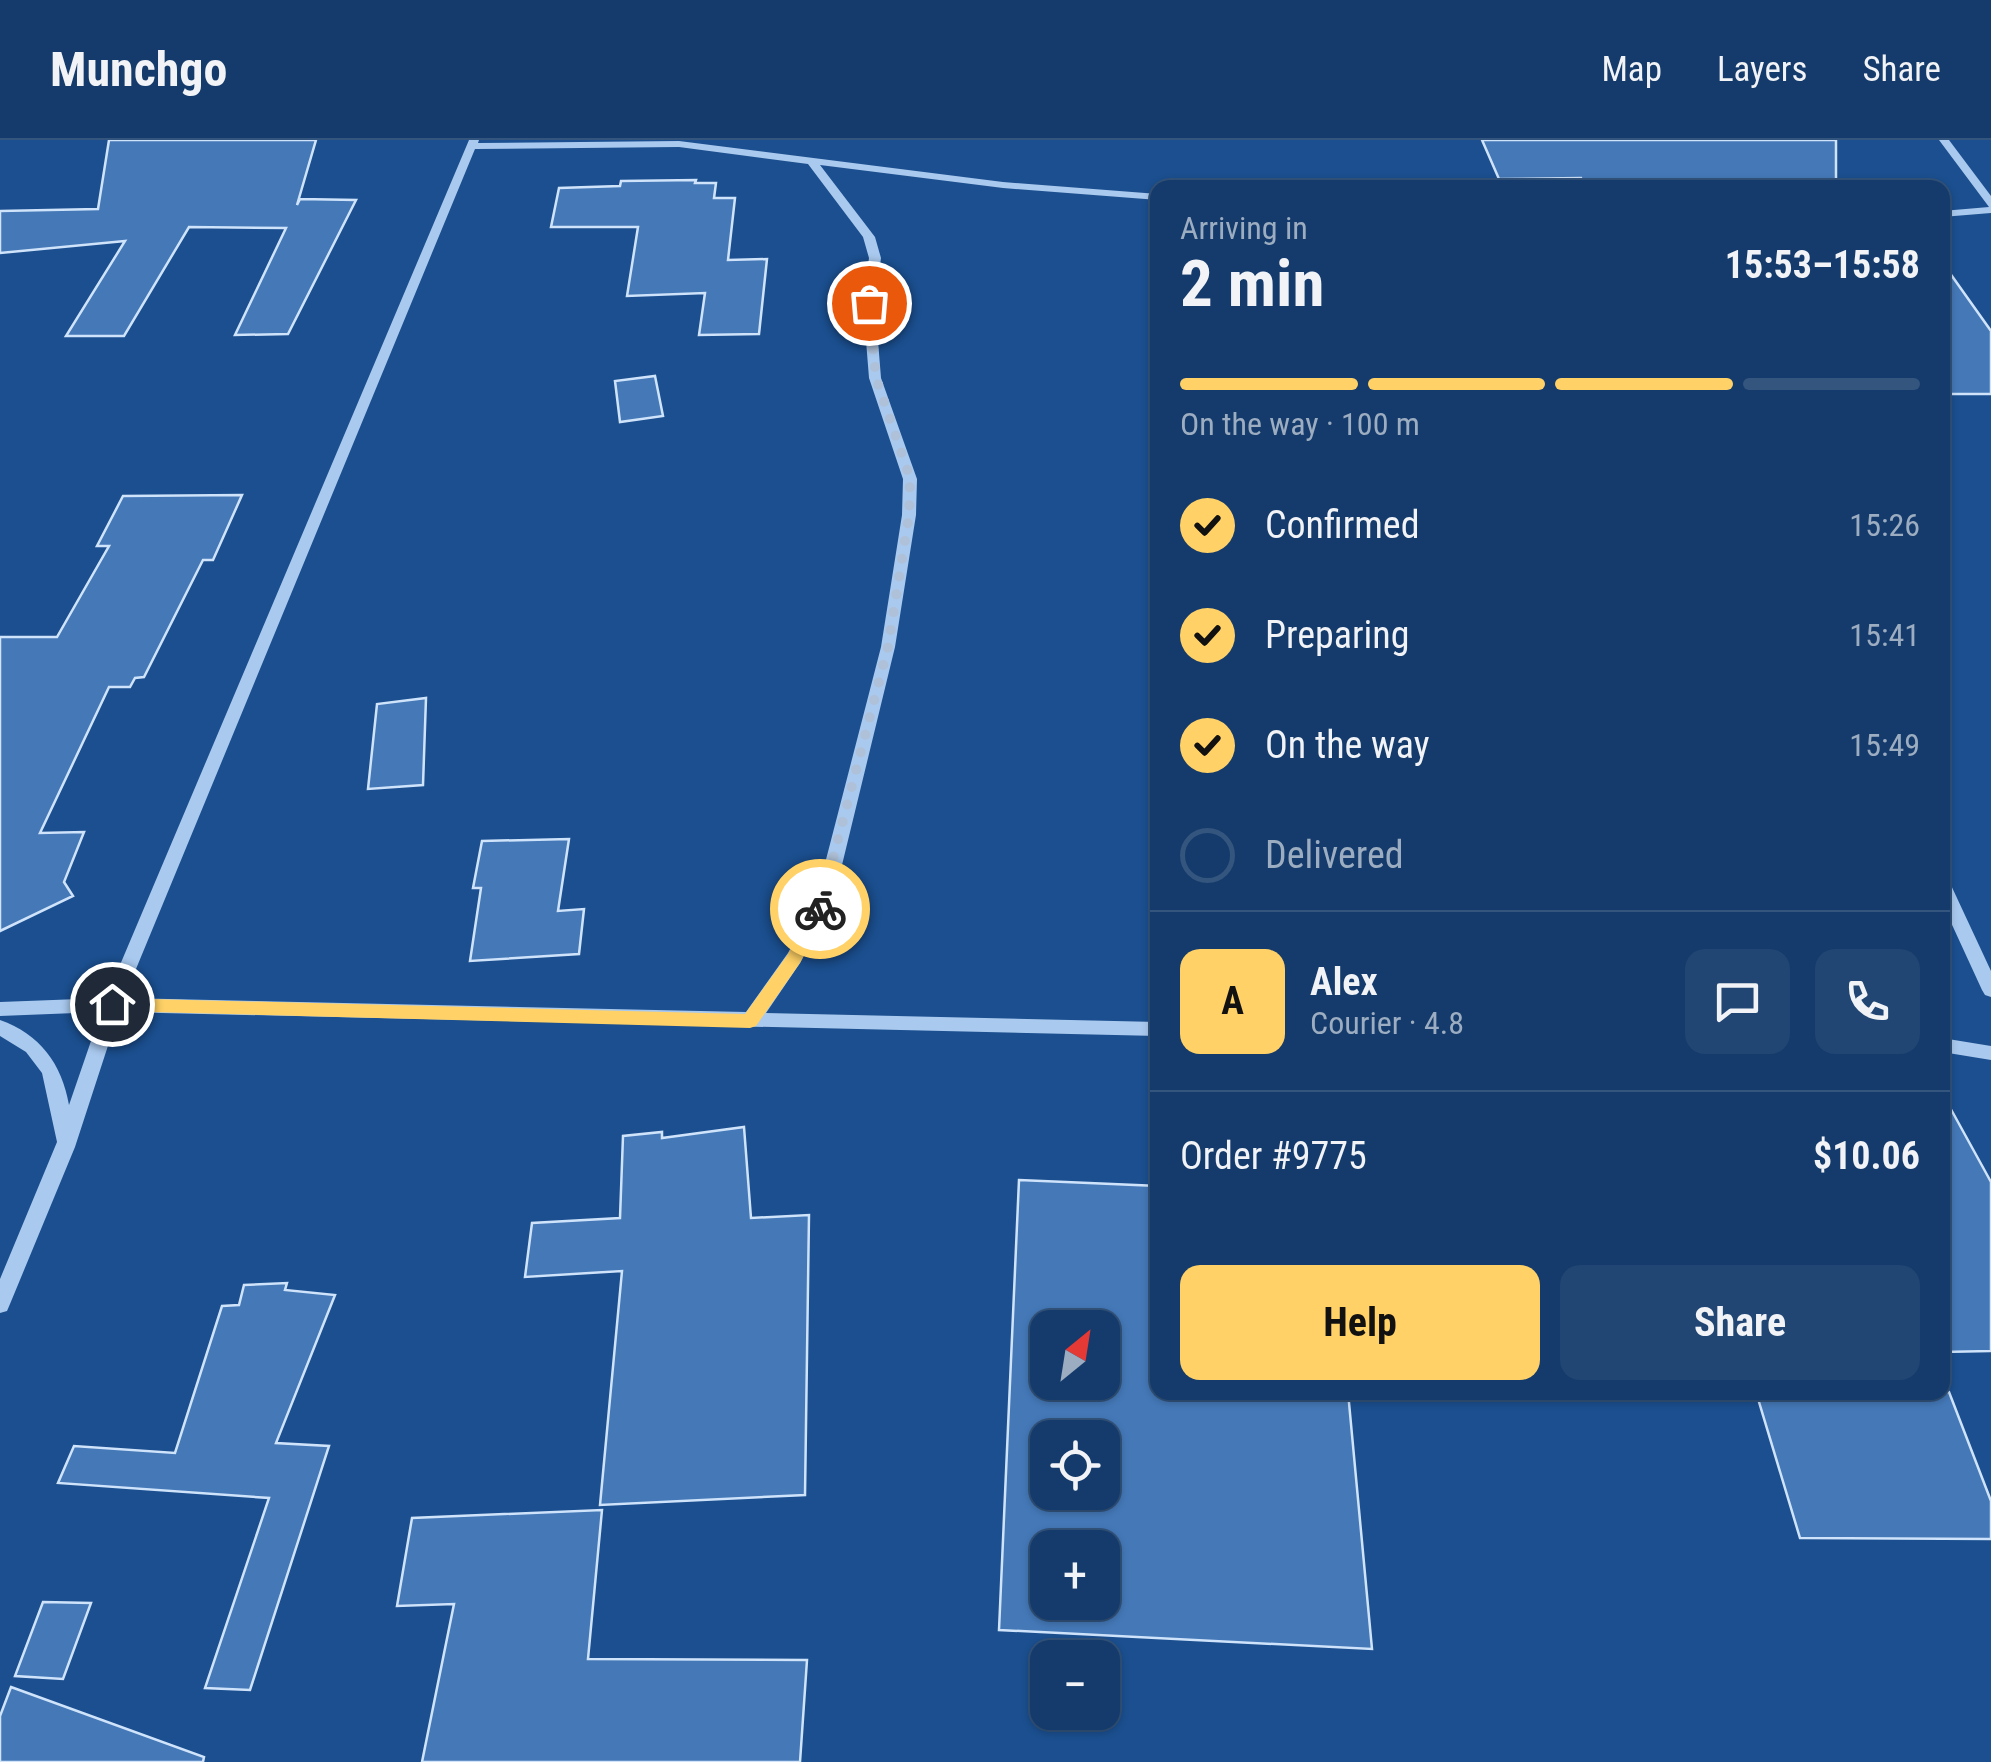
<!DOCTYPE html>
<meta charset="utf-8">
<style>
body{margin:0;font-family:"Roboto Condensed",sans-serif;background:#214673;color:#f1f3f6;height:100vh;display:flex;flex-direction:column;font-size:38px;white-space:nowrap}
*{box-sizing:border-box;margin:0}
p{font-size:32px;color:#9dadc1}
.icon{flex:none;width:55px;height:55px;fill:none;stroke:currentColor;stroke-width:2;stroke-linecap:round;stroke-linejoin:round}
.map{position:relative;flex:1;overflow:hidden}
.sheet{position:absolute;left:1150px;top:40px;width:800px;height:1220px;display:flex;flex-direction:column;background:#143b6b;border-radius:20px;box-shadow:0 2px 8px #0004,0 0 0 2px #33557e}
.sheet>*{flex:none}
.needle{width:65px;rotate:30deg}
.buttons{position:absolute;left:1030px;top:1170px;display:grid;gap:20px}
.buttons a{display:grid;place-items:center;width:90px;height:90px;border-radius:20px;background:#143b6b;box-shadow:0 2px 8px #0004,0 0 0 2px #33557e;font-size:50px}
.pin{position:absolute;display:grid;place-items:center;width:85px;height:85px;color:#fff;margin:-42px;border:5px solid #fff;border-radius:50%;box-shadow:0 2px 10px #0007}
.courier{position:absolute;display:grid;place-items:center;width:100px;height:100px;margin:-50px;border:8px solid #ffd166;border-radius:50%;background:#fff;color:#222;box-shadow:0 2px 12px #0007}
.overview em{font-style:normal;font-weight:700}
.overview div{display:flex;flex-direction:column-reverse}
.overview{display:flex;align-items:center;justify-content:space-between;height:170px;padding:0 30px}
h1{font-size:65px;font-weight:700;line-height:75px}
.bar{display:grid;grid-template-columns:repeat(4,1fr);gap:15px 10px;align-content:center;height:120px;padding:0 30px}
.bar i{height:12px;border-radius:8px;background:#33557e}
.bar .current{background:#ffd166}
.bar p{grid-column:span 4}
.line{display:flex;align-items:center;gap:25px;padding:0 30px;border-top:2px solid #33557e}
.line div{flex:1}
.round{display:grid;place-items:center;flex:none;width:105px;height:105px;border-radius:20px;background:#214673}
ol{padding:0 30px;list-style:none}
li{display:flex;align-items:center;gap:30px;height:110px}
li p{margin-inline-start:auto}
li .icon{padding:10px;border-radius:50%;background:#ffd166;color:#111;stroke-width:4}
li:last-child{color:#9dadc1}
li i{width:55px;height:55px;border:5px solid #33557e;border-radius:50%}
.button{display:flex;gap:20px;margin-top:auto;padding:20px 30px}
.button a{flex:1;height:115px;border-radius:20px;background:#ffd166;color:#111;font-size:40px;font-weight:700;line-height:115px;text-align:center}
.button a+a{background:#214673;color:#f1f3f6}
header{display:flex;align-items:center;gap:60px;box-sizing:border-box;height:140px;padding:0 50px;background:#143b6b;border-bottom:2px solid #33557e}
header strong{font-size:48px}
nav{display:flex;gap:55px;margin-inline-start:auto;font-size:35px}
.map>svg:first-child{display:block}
</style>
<header>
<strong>Munchgo</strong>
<nav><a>Map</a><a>Layers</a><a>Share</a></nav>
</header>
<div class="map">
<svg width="1991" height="1622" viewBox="0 0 1991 1622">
<rect width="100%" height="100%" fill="#1b4f8f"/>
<path fill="#4478b7" stroke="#cfe3fa" stroke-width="2.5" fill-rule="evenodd" d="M 109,0 L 316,0 L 297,65 L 300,59 L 356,60 L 288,194 L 235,195 L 286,88 L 189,87 L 124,196 L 66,196 L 125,101 L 0,113 L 0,71 L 98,69 Z
M 1482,0 L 1836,0 L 1836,48 L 1586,48 L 1581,38 L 1499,39 Z
M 696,40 L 695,43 L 716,43 L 714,58 L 735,58 L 728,120 L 767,119 L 759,194 L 699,195 L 705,153 L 627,156 L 638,87 L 551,87 L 559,48 L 620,46 L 621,41 Z
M 1942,122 L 1991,191 L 1991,254 L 1942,254 Z
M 655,236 L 663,276 L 620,282 L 615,241 Z
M 242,355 L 213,420 L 203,420 L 144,537 L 135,538 L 130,547 L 109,547 L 40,693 L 84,692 L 64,742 L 73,756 L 0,791 L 0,497 L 57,497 L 109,406 L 97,406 L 123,356 Z
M 426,558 L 423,645 L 368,649 L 377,564 Z
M 569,699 L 558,771 L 584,769 L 579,814 L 470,821 L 481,748 L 473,748 L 482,701 Z
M 1942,953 L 1991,1042 L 1991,1211 L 1942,1212 Z
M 744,987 L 751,1078 L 809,1075 L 805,1355 L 600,1365 L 622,1131 L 525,1137 L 532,1083 L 620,1078 L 623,996 L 662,992 L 662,998 Z
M 1019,1040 L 1158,1046 L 1158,1252 L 1348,1252 L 1372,1509 L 999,1490 ZM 1048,1188 L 1102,1188 L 1102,1242 L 1048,1242 ZM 1048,1298 L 1102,1298 L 1102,1352 L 1048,1352 ZM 1048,1408 L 1102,1408 L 1102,1462 L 1048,1462 Z
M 287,1143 L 285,1150 L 335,1155 L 276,1303 L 329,1306 L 250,1550 L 205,1548 L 269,1358 L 58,1343 L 74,1306 L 175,1313 L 222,1166 L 239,1165 L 244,1145 Z
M 1756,1252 L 1949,1252 L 1991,1361 L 1991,1399 L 1800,1398 Z
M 602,1370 L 588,1519 L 807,1520 L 800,1622 L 422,1622 L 454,1464 L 397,1466 L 412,1378 Z
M 43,1462 L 91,1463 L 63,1539 L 15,1536 Z
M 11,1547 L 204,1617 L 203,1622 L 0,1622 L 0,1576 Z"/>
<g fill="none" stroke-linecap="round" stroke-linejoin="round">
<path fill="#a9c9ee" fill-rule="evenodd" d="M 469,0 L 479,0 L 478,3 L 679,1 L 1003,42 L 1158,54 L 1158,60 L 1003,48 L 820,25 L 875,97 L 881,118 L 875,163 L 881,238 L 917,339 L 916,375 L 895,507 L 833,762 L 800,823 L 766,873 L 1158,882 L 1158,896 L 119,872 L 75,1007 L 10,1164 L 7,1171 L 0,1173 L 0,1139 L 57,1002 L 42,933 L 26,912 L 0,896 L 0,880 C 40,894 62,924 69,965 L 101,872 L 0,876 L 0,862 L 106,858 ZM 679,7 L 808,24 L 863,97 L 869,118 L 863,163 L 869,238 L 903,339 L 902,375 L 881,507 L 815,762 L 788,813 L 746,872 L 124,858 L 475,9 Z
M 1939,0 L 1949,0 L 1991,56 L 1991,73 L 1942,77 L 1942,71 L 1989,67 Z
M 1942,737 L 1950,743 L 1991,831 L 1991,857 L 1985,855 L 1982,850 L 1942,763 Z
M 1942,898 L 1991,906 L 1991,920 L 1942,912 Z"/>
</g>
<path fill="#ffd166" d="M 814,765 L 828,769 L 800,823 L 756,886 L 750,888 L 112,871 L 104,864 L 112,858 L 745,874 L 788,814 Z"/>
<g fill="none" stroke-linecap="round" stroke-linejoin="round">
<path stroke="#afc1d8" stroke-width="10" stroke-dasharray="0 18" d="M 820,769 L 888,507 L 909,375 L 910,338 L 876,238 L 869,163"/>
</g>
</svg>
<div class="buttons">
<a><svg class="needle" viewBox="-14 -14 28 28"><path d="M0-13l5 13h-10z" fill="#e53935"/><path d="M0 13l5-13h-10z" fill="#9dadc1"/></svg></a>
<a><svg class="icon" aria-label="locate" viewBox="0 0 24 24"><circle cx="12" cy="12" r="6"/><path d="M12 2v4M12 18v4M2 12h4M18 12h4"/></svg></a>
<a>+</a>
<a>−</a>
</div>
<div class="pin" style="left:869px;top:163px;background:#ea580c"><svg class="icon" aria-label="bag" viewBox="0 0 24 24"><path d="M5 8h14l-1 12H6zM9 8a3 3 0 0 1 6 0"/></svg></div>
<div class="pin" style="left:112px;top:864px;background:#1f2937"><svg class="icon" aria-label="home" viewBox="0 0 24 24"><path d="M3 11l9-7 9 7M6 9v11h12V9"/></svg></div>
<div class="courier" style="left:820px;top:769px"><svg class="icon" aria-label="bike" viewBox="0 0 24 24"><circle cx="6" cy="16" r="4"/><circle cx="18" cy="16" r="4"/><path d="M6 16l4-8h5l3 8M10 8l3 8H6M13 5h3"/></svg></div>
<section class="sheet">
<div class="overview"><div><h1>2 min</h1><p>Arriving in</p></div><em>15:53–15:58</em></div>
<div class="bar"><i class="current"></i><i class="current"></i><i class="current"></i><i></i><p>On the way · 100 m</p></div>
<ol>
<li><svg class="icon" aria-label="check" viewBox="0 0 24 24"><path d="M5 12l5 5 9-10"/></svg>Confirmed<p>15:26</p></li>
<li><svg class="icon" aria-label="check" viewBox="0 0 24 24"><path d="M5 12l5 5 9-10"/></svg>Preparing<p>15:41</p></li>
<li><svg class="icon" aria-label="check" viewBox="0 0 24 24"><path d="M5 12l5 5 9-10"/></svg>On the way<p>15:49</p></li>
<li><i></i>Delivered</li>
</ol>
<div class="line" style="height:180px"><b class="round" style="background:#ffd166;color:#111">A</b><div><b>Alex</b><p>Courier · 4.8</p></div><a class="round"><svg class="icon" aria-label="chat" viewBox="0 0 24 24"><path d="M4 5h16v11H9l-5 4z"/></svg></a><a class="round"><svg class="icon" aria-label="phone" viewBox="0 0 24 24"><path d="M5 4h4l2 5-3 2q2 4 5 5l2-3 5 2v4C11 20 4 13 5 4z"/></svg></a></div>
<div class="line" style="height:130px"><div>Order #9775</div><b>$10.06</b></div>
<div class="button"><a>Help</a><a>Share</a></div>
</section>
</div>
